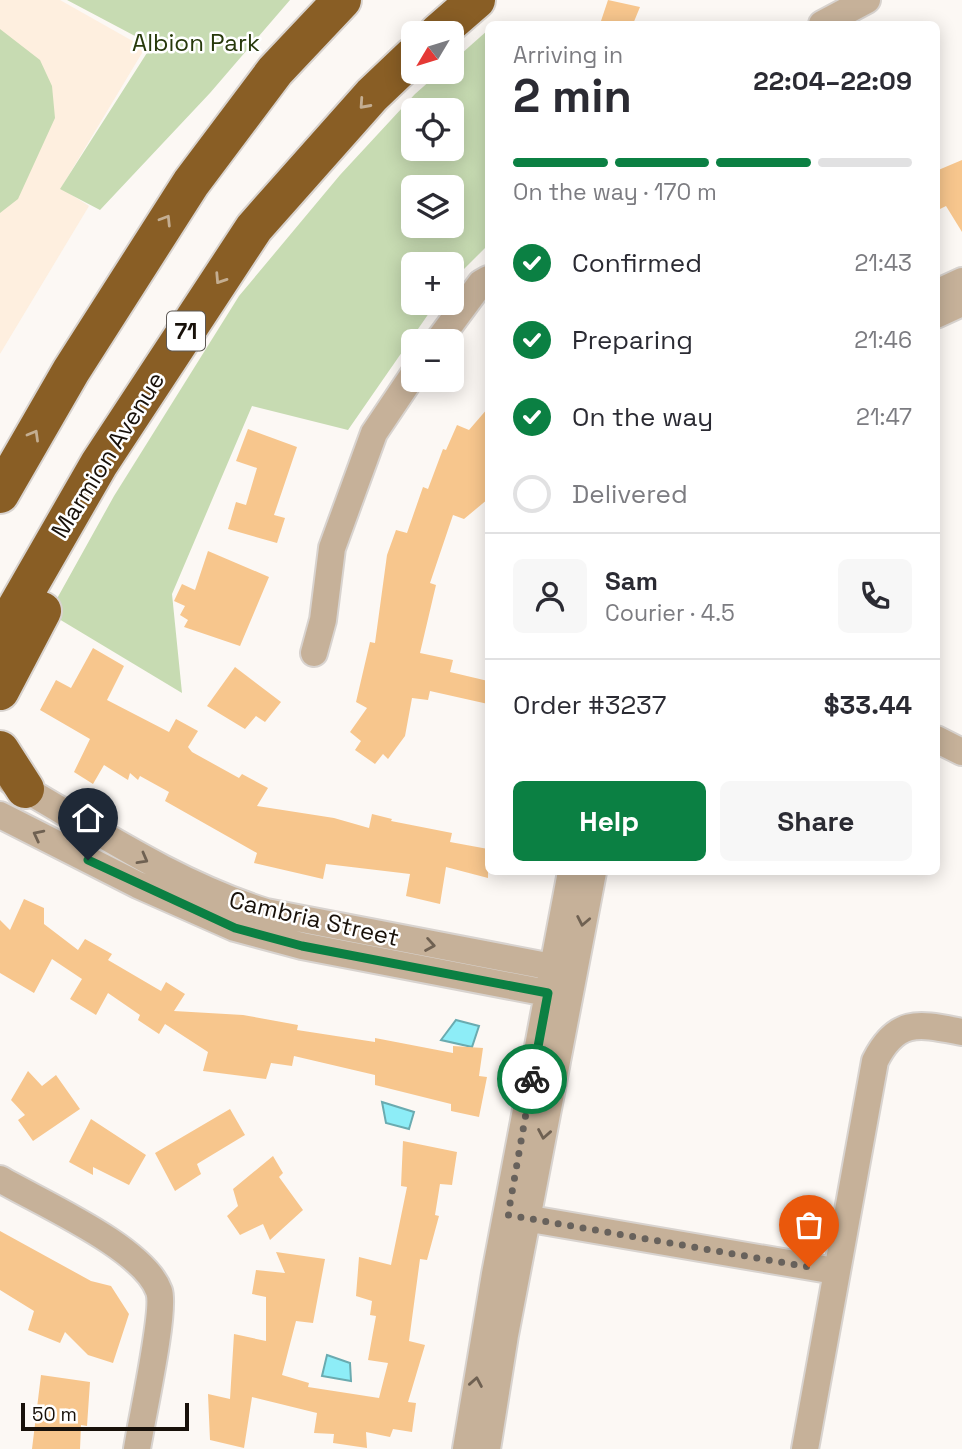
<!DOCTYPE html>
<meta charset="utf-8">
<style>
body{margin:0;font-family:"Space Grotesk",sans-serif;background:#f7f7f7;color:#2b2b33;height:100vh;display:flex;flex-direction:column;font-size:26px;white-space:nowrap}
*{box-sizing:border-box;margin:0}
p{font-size:23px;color:#7c7c81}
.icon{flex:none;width:38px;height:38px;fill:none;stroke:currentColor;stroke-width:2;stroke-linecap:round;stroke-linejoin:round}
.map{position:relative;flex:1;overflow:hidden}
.drawer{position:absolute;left:485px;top:21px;width:455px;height:854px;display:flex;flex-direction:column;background:#fff;border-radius:10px;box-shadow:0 4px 18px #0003}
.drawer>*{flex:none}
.needle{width:46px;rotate:232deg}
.buttons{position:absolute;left:401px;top:21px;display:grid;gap:14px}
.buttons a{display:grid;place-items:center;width:63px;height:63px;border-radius:10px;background:#fff;box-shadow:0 4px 18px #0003;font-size:35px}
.scale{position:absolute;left:21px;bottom:18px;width:168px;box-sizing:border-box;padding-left:7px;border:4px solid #18110a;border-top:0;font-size:19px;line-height:24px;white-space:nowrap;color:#18110a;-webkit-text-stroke:5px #fff;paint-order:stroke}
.pin{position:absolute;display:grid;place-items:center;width:60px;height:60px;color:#fff;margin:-72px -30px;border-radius:50% 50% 50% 0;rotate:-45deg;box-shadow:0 0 7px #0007}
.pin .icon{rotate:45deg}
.courier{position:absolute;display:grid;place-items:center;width:70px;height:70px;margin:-35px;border:5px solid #0b8043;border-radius:50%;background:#fff;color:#222;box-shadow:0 2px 9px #0007}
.overview em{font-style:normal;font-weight:600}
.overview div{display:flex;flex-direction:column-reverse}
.overview{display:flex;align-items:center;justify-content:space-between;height:119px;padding:0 28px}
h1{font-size:46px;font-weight:600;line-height:52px}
.bar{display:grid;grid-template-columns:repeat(4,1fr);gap:10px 7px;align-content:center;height:84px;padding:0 28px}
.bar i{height:9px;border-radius:5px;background:#e1e1e2}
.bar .selected{background:#0b8043}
.bar p{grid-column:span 4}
.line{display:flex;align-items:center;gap:18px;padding:0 28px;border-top:2px solid #e1e1e2}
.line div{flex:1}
.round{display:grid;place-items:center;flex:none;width:74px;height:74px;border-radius:10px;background:#f7f7f7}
ol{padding:0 28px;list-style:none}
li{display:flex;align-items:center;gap:21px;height:77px}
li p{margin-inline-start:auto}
li .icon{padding:7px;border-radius:50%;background:#0b8043;color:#fff;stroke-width:4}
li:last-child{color:#7c7c81}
li i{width:38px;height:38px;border:4px solid #e1e1e2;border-radius:50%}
.cta{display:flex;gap:14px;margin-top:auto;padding:14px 28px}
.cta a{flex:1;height:80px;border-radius:10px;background:#0b8043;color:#fff;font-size:28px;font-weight:600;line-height:80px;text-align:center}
.cta a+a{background:#f7f7f7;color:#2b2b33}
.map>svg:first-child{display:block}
</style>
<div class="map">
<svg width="962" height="1449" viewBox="0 0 962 1449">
<rect width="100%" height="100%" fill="#fcf8f4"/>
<path fill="#feefdf" d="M 0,0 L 60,0 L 145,48 L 61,188 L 89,206 L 0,354 Z"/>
<path fill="#c7dbb2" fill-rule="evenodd" d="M 67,0 L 290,0 L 210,93 L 100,210 L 60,189 L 152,45 Z
M 0,29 L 40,60 L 52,86 L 55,118 L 18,199 L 0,213 Z
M 488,30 L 488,245 L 452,281 L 452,264 L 413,264 L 413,303 L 436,303 L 348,430 L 252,406 L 172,594 L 182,693 L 49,613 L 114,496 L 239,296 L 340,175 L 415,94 L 440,72 L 452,72 L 452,62 ZM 413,110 L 452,110 L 452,149 L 413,149 ZM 413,187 L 452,187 L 452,226 L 413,226 Z"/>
<path fill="#8dedf7" stroke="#6aabb0" stroke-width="2" d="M 456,1020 L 479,1026 L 472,1047 L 441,1040 Z
M 382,1102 L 414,1112 L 409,1129 L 386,1123 Z
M 327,1355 L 350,1363 L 351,1381 L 322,1376 Z"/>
<path fill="#f7c68d" d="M 608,0 L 640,7 L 633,24 L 600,24 Z
M 962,160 L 962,232 L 946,206 L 936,211 L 936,171 Z
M 488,408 L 488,499 L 464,519 L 453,515 L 430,583 L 436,585 L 420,653 L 453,660 L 450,672 L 488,681 L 488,704 L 430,691 L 428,700 L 412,698 L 405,736 L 388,759 L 383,754 L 375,764 L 355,750 L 361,741 L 350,732 L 367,708 L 356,702 L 370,642 L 375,643 L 387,555 L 396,530 L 407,533 L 423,487 L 428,489 L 443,449 L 446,450 L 457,425 L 469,430 Z
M 248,429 L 297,447 L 274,515 L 285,518 L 277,543 L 228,529 L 236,502 L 246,505 L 257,468 L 236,461 Z
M 208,551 L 269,577 L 240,646 L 184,627 L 188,620 L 180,615 L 185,606 L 174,601 L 182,584 L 195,590 Z
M 93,648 L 124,666 L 107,700 L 169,732 L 176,719 L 198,731 L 188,747 L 192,752 L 239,778 L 242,774 L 268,788 L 257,806 L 334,818 L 369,828 L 372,814 L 392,819 L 391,821 L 452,833 L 450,842 L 488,849 L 488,878 L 446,867 L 440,904 L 406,896 L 410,874 L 326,864 L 323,879 L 254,863 L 257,853 L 165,801 L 169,792 L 140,776 L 138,780 L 130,773 L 128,780 L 104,765 L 93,784 L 74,772 L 90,739 L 40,710 L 56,680 L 71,688 Z
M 235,667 L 281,702 L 265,722 L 256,716 L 245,729 L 207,706 Z
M 24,899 L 44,908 L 44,924 L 78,950 L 85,939 L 112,954 L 108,960 L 161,991 L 166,982 L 185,994 L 174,1011 L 243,1015 L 298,1025 L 297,1030 L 375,1042 L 375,1038 L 453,1053 L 453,1046 L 483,1048 L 479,1076 L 487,1077 L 479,1117 L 451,1111 L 451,1104 L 375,1085 L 375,1075 L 294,1056 L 292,1066 L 271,1063 L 266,1079 L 203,1071 L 208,1052 L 165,1024 L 159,1034 L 138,1020 L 140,1015 L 108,993 L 96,1015 L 70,999 L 82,979 L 52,959 L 34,993 L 0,973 L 0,920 L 10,930 Z
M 28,1071 L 42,1086 L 56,1075 L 80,1109 L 33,1141 L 18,1120 L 25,1115 L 11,1100 Z
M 230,1109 L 245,1135 L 197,1164 L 201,1174 L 175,1191 L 155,1153 Z
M 91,1119 L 146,1155 L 129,1185 L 93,1167 L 93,1175 L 69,1162 Z
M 403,1141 L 457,1152 L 452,1185 L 440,1184 L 435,1215 L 439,1216 L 427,1260 L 420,1259 L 409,1341 L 425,1345 L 408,1402 L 416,1403 L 412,1432 L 393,1429 L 390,1437 L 366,1432 L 367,1448 L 333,1443 L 334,1434 L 314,1433 L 317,1413 L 252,1397 L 244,1448 L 210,1440 L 208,1394 L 230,1399 L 234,1334 L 266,1341 L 266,1297 L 252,1294 L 256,1270 L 285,1273 L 276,1252 L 325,1259 L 313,1323 L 296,1321 L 282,1375 L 309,1383 L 308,1387 L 379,1398 L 388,1363 L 368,1360 L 376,1316 L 370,1315 L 372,1301 L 356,1296 L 359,1257 L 391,1265 L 407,1187 L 401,1186 Z
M 273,1156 L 283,1173 L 279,1177 L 303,1210 L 270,1240 L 263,1224 L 240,1235 L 227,1216 L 238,1206 L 233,1189 Z
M 0,1231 L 91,1281 L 111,1286 L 129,1314 L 113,1363 L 88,1355 L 65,1332 L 60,1343 L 28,1330 L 34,1311 L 0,1290 Z
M 41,1375 L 90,1382 L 87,1426 L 81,1425 L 80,1449 L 32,1449 Z"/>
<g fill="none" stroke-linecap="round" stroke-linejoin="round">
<g stroke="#d8d3cf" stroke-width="30">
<path id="minor" d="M 822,24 L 867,0
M 936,293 L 962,281
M 936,315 L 962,303
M 438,341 L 481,283 L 488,279
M 314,653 L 323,620 L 332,548 L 374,433 L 413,375
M 936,739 L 962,752
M 11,781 C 95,829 174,883 266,912 L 573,971
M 0,815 L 138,885 L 235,928 L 302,946 L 568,997
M 0,1179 C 41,1203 144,1248 159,1291 C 166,1310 141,1422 137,1449
M 513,1216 L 835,1271
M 466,1449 L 495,1274 L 571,872
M 487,1449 L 505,1335 L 593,872
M 805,1449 L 875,1061 C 897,1017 920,1024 962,1032"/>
</g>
<g stroke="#d8d3cf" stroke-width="42">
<path id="highway" d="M 438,33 L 476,0
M 0,494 L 71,371 L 191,183 L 275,71 L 342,0
M 0,636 L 99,464 L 254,228 L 372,95 L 413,56
M 0,691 L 42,611
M 0,750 L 25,789"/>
</g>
<use href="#minor" stroke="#c6b199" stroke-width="26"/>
<use href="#highway" stroke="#895e25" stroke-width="38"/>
</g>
<defs><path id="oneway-chevron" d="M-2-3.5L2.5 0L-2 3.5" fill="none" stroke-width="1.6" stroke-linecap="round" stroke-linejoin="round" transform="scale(1.75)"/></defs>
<g stroke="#c4ae92">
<use href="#oneway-chevron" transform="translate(364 104) rotate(132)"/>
<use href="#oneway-chevron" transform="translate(166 220) rotate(-58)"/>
<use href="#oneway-chevron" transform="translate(220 279) rotate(123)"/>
<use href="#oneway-chevron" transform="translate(34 435) rotate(-60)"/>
</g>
<g stroke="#6f6152">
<use href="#oneway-chevron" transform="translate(38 835) rotate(-153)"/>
<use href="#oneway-chevron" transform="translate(143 859) rotate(29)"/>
<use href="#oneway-chevron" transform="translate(583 921) rotate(101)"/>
<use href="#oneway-chevron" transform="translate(430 945) rotate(10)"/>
<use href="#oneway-chevron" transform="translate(544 1134) rotate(100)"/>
<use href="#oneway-chevron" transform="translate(476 1382) rotate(-80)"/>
</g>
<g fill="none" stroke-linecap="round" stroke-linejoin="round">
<path stroke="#68625c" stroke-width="7" stroke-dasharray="0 12.6" d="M 532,1079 L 508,1215 L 809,1267"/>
<path stroke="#0b8043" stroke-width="9" d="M 88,860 L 235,928 L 302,946 L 548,993 L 532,1079"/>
</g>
<g text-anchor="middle" stroke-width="5" stroke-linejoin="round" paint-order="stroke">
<rect fill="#fff" stroke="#5d5854" stroke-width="2" x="167" y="311.5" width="38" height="39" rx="5"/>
<g font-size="23" font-weight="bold" fill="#18110a">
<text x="186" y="339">71</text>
</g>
<g font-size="24" fill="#27390b" stroke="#fff">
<text x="196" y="51">Albion Park</text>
</g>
<g font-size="24" fill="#18110a" stroke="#fff">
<text transform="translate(108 455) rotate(-58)" y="8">Marmion Avenue</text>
<text transform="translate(314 919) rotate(13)" y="8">Cambria Street</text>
</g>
</g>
</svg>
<div class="buttons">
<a><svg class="needle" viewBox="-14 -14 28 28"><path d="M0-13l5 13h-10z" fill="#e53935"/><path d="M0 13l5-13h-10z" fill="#7c7c81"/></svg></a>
<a><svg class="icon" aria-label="locate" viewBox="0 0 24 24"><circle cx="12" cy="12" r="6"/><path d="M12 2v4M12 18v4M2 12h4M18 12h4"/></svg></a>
<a><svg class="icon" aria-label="layers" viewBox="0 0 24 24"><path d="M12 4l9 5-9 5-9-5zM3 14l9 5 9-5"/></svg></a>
<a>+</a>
<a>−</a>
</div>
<div class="scale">50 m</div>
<div class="pin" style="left:809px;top:1267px;background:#ea580c"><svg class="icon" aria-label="bag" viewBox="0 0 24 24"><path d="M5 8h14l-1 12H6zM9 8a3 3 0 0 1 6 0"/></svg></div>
<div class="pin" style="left:88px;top:860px;background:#1f2937"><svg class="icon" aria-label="home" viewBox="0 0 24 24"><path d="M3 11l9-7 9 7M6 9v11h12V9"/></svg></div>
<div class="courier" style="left:532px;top:1079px"><svg class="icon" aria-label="bike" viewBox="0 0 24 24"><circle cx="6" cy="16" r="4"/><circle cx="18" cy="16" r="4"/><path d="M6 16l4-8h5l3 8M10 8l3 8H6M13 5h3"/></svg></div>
<section class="drawer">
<div class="overview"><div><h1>2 min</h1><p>Arriving in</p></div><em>22:04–22:09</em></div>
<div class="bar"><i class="selected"></i><i class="selected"></i><i class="selected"></i><i></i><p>On the way · 170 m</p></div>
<ol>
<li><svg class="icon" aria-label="check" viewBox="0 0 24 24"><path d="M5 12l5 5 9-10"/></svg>Confirmed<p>21:43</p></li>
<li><svg class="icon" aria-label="check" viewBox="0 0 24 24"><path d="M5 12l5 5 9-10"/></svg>Preparing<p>21:46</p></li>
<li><svg class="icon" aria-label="check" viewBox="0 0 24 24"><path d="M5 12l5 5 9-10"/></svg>On the way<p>21:47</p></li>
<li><i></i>Delivered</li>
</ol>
<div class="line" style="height:126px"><a class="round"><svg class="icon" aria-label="person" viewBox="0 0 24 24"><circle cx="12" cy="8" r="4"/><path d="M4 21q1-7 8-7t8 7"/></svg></a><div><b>Sam</b><p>Courier · 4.5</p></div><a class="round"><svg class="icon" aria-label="phone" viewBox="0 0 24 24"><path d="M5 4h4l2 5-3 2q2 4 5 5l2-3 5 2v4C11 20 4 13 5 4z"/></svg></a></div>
<div class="line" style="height:91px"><div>Order #3237</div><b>$33.44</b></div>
<div class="cta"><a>Help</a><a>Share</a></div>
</section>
</div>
